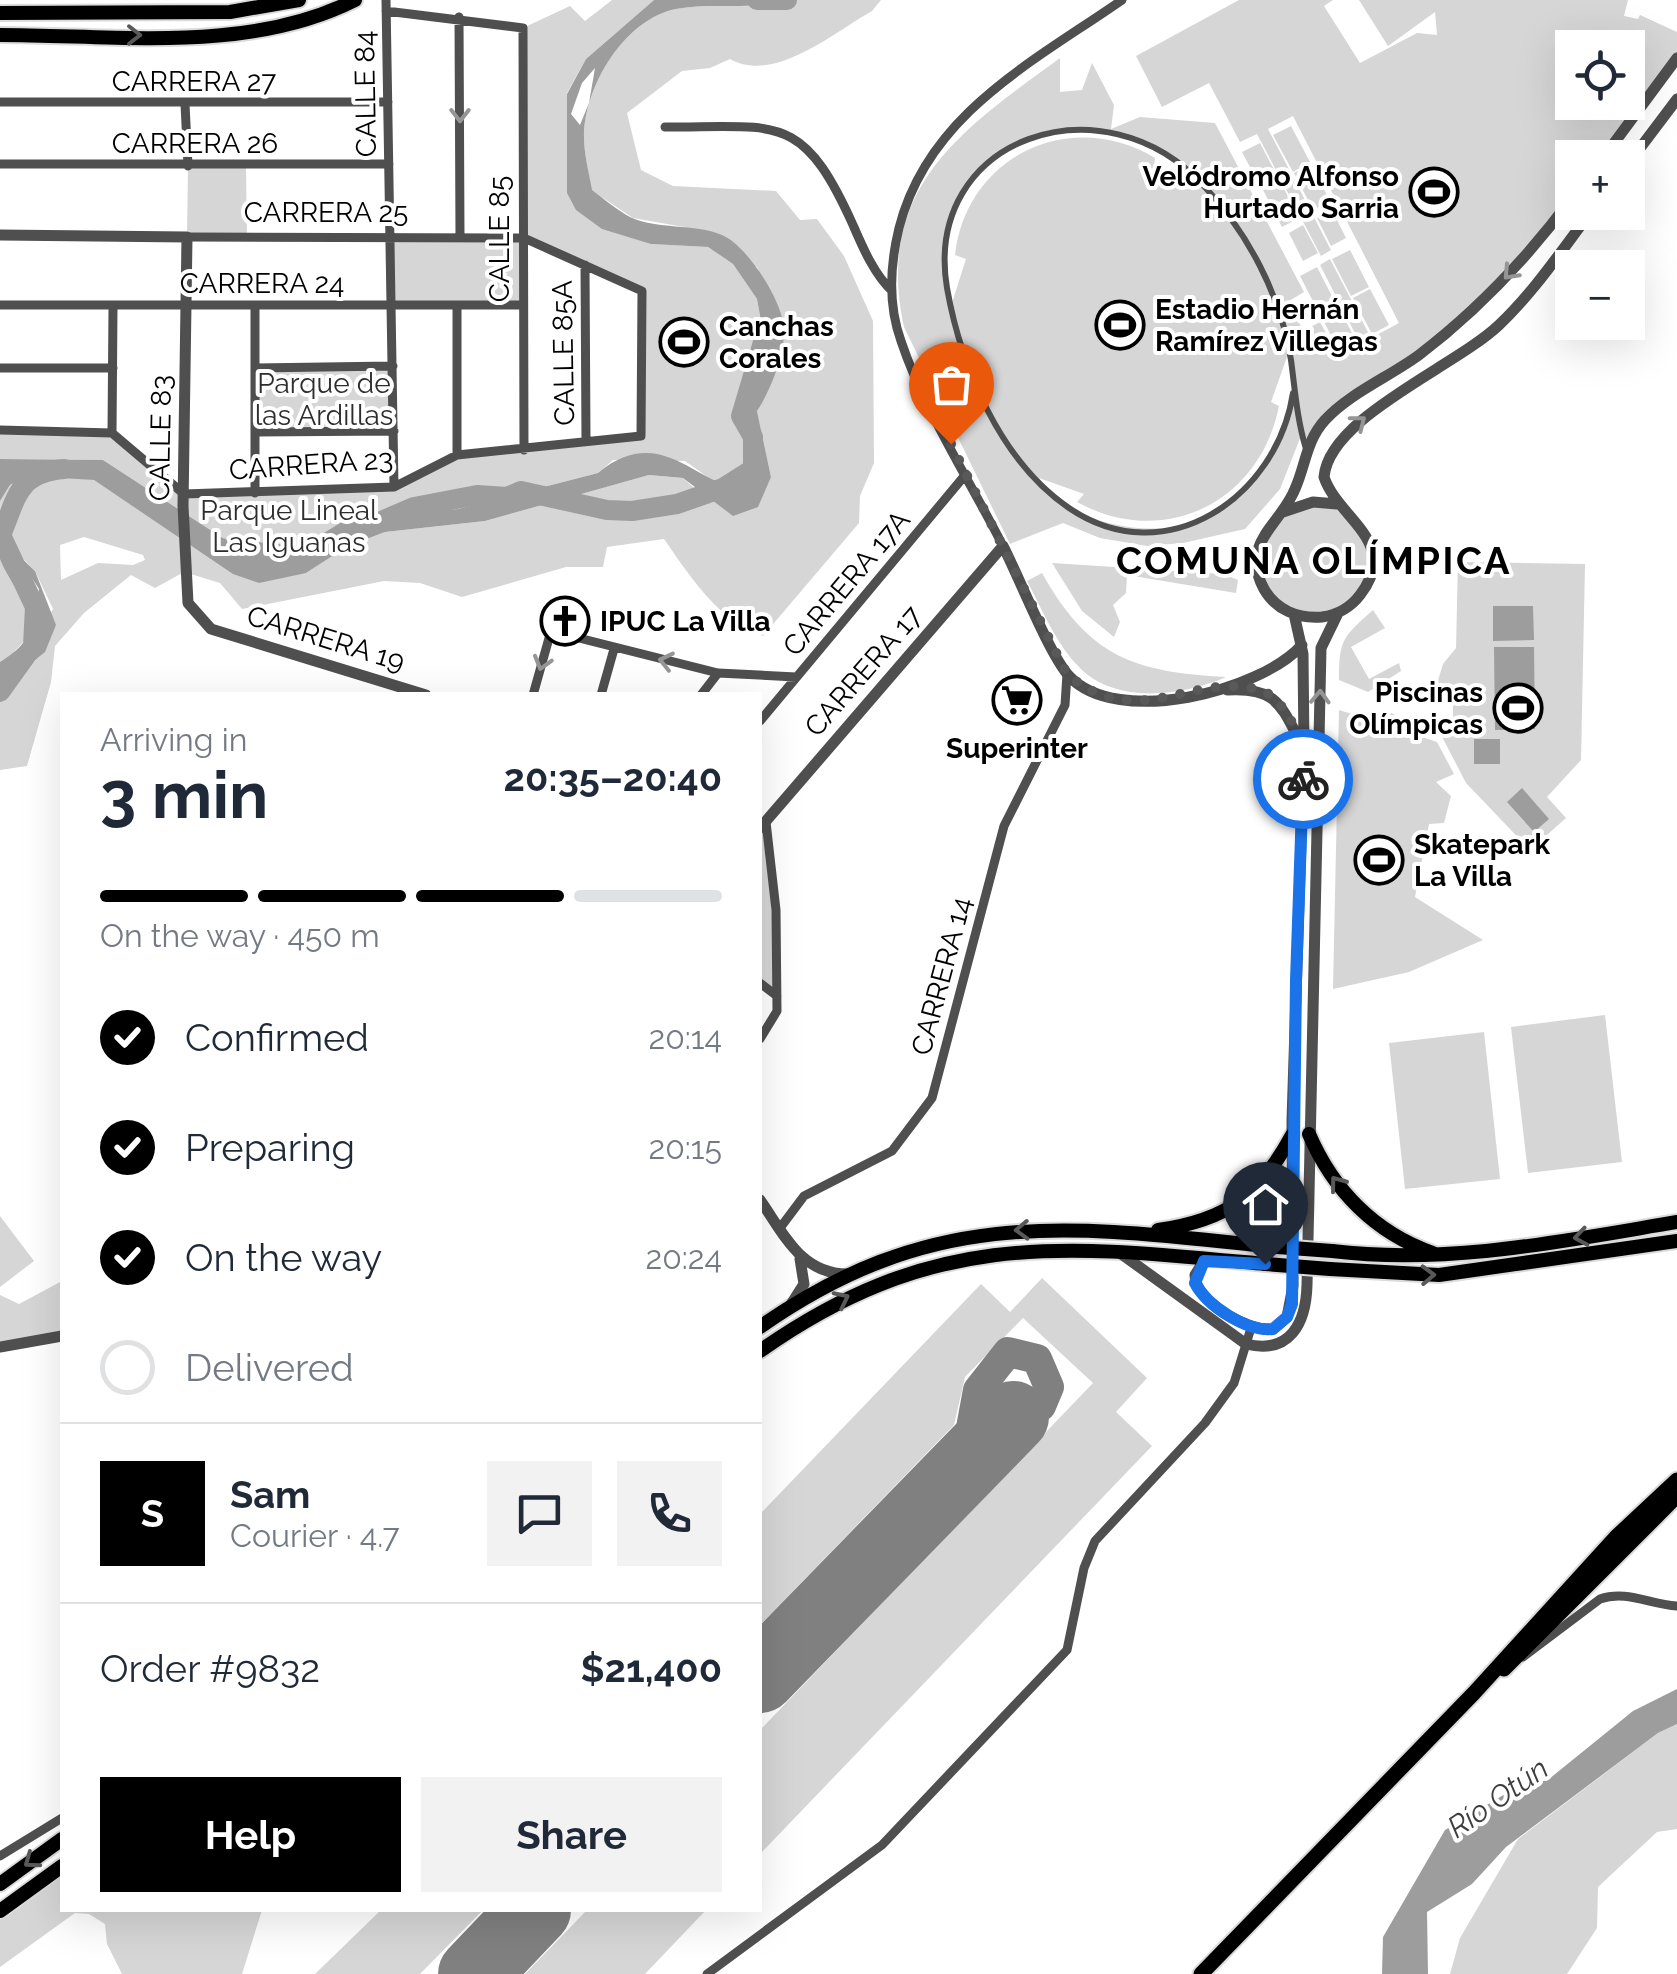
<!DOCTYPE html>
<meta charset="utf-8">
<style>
body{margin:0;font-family:Raleway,sans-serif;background:#f2f2f3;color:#1f2937;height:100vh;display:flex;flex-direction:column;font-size:38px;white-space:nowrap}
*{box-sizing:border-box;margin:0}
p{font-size:32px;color:#747a83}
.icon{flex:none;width:55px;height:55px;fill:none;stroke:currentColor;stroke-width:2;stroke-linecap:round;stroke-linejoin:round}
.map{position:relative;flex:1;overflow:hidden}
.side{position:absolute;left:60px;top:692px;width:702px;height:1220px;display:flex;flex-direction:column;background:#fff;border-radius:0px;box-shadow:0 10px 40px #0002}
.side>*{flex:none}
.buttons{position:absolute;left:1555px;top:30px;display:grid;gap:20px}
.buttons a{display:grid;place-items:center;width:90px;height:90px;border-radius:0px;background:#fff;box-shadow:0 10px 40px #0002;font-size:50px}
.pin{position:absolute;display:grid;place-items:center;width:85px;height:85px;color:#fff;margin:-102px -42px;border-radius:50% 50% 50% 0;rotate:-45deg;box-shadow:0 0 10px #0007}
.pin .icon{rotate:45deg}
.courier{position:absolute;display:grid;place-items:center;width:100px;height:100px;margin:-50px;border:8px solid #1a73e8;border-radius:50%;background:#fff;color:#222;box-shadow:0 2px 12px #0007}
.overview em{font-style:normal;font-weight:700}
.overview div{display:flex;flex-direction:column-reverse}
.overview{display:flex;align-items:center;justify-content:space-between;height:170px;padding:0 40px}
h1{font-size:65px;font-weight:700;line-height:75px}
.bar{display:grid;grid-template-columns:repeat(4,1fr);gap:15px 10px;align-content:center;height:120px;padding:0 40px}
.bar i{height:12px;border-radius:8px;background:#e0e1e3}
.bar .on{background:#000}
.bar p{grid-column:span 4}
.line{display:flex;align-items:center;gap:25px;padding:0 40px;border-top:2px solid #e0e1e3}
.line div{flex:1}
.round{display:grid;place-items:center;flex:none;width:105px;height:105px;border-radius:0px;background:#f2f2f3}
ol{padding:0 40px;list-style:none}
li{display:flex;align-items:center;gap:30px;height:110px}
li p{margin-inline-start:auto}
li .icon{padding:10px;border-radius:50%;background:#000;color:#fff;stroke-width:4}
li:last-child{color:#747a83}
li i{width:55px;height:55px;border:5px solid #e0e1e3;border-radius:50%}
.primary-button{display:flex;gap:20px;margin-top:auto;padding:20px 40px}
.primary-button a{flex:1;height:115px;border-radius:0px;background:#000;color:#fff;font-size:40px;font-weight:700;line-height:115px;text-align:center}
.primary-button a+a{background:#f2f2f3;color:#1f2937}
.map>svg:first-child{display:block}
</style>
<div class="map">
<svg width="1677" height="1974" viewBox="0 0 1677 1974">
<rect width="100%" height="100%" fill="#fff"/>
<path fill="#d6d6d6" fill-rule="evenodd" d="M 612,0 L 654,0 L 586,59 L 567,93 L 567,193 L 651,244 L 708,247 L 733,264 L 757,299 L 765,343 L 738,427 L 753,455 L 749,479 L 739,486 L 723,488 L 685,461 L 613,460 L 598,473 L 458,509 L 370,518 L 318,551 L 287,560 L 241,550 L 103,460 L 0,459 L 0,430 L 112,433 L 184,494 L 394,487 L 457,455 L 640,436 L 641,290 L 525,238 L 523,305 L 391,305 L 390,237 L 524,238 L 523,28 L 570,6 L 585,21 Z
M 783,0 L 881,0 L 872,11 C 833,33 774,84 730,59 L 710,68 L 682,71 L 627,113 L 641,170 L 673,186 L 776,191 L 800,220 L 817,219 L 844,256 L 873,321 L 874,463 L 860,496 L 859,523 L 763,636 C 718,621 690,576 664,539 L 607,547 L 603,567 L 566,567 L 462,597 L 420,583 L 384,581 L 242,609 L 220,583 L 184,572 L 155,588 L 131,575 L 84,613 L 55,646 L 51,682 L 27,766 L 0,770 L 0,688 L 11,679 L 53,609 L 35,571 L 1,535 L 0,501 L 10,485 L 41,474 L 94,480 L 200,550 L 306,573 L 348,546 L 385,532 L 485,521 L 649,475 L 683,478 L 711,503 L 771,477 L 757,411 L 785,332 L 757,267 L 684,227 L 633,218 L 591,190 C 589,173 584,154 584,137 C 584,86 625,19 676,9 C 712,2 748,11 783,0 ZM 84,537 L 143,555 L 145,560 L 133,565 L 98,563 L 61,580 L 60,545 Z
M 1239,0 L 1333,0 L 1324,6 L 1360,63 L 1417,33 L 1437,35 L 1435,12 L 1388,46 L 1359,0 L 1628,0 L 1624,16 L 1638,19 L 1640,15 L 1677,32 L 1677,58 L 1603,157 L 1572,158 L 1572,198 L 1477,306 L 1350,400 L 1306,449 L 1301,436 L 1280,489 L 1245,529 L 1183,543 L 1147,546 L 1100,538 L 1063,523 L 1010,544 L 904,327 C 874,189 960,131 1060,58 L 1060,92 L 1082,90 L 1092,63 L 1114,105 L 1111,129 L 1140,117 L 1215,123 L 1304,292 L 1289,301 L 1303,331 L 1320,322 L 1338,355 L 1360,343 L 1320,265 L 1330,259 L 1371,338 L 1399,323 L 1293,116 L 1268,129 L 1331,250 L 1321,256 L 1257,134 L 1240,142 L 1209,83 L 1162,107 L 1136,56 ZM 1572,48 L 1628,48 L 1628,102 L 1572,102 ZM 1079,127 C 1123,128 1153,145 1188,169 L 1190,177 L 1154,168 L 1155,158 C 1070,107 966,156 955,255 L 966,259 L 951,306 C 950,286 944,262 947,242 C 956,177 1018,133 1079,127 ZM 1288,354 C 1289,366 1293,381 1292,393 C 1292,404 1285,418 1281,429 C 1257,503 1199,539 1123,526 C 1090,521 1059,506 1039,478 L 1084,494 L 1077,502 C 1164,550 1260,502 1279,406 L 1271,402 Z
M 1291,126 L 1310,162 L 1293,172 L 1273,135 Z
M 1260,143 L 1279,179 L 1261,188 L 1242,152 Z
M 1311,164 L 1330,201 L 1313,210 L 1294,173 Z
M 188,166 L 246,167 L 247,237 L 187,237 Z
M 1280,181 L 1299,218 L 1282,227 L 1263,190 Z
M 1332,210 L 1346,238 L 1331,246 L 1317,218 Z
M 1303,225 L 1318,253 L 1303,261 L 1289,233 Z
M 1350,250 L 1369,287 L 1351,296 L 1332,259 Z
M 1317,267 L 1336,304 L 1319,313 L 1300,276 Z
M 1370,289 L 1389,325 L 1372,334 L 1353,298 Z
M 1337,305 L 1357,342 L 1339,351 L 1320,314 Z
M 393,366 L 394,431 L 255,432 L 255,368 Z
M 1324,502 L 1354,517 L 1372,558 L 1355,602 L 1308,617 L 1275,602 L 1256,567 L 1274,518 Z
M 0,558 C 31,598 50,631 0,662 Z
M 1458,562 L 1585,564 L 1581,760 L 1547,797 L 1566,818 L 1530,850 L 1466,783 L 1438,729 L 1453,728 L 1453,689 L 1436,687 L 1443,664 L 1456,648 Z
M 1052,563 L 1223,574 L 1238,580 L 1236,593 L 1127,575 L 1126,593 L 1113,605 L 1120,622 L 1114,637 L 1082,611 Z
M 1042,573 C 1089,657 1134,672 1226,677 C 1183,696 1115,705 1079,667 C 1056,644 1042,609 1027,581 Z
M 1373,610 L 1385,628 L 1351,647 L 1369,679 L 1399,663 L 1401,671 L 1368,692 L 1339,680 C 1339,639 1343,637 1373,610 Z
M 1339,710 L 1371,720 L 1386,710 L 1395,715 L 1398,729 L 1437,742 L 1454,774 L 1436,782 L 1451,796 L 1444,823 L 1429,824 L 1415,897 L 1483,940 L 1409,972 L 1333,989 Z
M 766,822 L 777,996 L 760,983 L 760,828 Z
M 1605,1015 L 1622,1162 L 1528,1173 L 1511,1027 Z
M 1484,1032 L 1500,1179 L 1405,1189 L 1389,1043 Z
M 0,1216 L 34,1261 L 0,1287 Z
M 1042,1278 L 1147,1378 L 1116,1412 L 1152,1446 L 760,1854 L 760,1730 L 1093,1383 L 1023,1318 L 965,1377 L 954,1425 L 760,1625 L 760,1514 L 981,1284 L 1010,1312 Z
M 62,1281 L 62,1332 L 0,1347 L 0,1295 L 19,1304 Z
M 1677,1724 L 1677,1829 L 1657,1832 L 1598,1887 L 1597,1928 L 1567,1974 L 1450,1974 L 1460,1938 L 1518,1839 L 1658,1733 Z
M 62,1866 L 62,1910 L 262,1910 L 242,1974 L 122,1974 L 107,1944 L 105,1924 L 89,1914 L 75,1913 L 0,1967 L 0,1911 Z
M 381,1910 L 483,1910 L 420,1974 L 315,1974 Z
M 587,1910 L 706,1910 L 645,1974 L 525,1974 Z"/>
<path fill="#9d9d9d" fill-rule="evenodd" d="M 654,0 L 783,0 C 748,11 712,2 676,9 C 625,19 584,86 584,137 C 584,154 589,173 592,190 C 604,199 617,210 630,217 C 657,230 694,223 722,235 C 747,245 784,303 784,330 C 785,354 770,392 757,411 L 771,477 L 758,507 L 733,516 L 683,478 L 649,475 L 485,521 L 385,532 L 348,546 L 306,573 L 259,583 L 233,574 L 94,480 L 28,476 L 10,485 L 0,501 L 0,459 L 103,460 L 241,550 L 287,560 L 318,551 L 370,518 L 458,509 L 598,473 C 669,414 709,508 749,479 L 753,455 L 738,427 L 765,343 L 757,299 L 733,264 L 708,247 L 651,244 L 602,229 L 576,210 L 567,193 L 567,94 L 586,59 ZM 595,68 L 589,103 L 580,125 L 571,114 L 582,83 Z
M 0,527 L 7,544 L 35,571 L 56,625 L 45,652 L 0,688 L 0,662 C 62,623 18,604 0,559 C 0,551 0,536 0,527 ZM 16,563 L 26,569 L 39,589 L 35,606 Z
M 1493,606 L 1533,606 L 1534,640 L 1493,641 Z
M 1494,647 L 1534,647 L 1535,729 L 1495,730 Z
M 1474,739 L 1500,739 L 1500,764 L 1474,764 Z
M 1522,788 L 1549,819 L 1534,832 L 1507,802 Z
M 1677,1689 L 1677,1724 L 1658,1733 L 1506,1847 L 1472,1884 L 1427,1912 L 1428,1974 L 1382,1974 L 1383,1937 L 1445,1830 L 1505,1794 L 1549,1779 L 1633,1711 Z"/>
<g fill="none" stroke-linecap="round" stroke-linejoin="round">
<path stroke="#9d9d9d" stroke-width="20" d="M 757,0 L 787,0
M 218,548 L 304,557 L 351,528 L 372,525 L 414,507 L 477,495 L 507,497 L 521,491 L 607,510 L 632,511 L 677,504 L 723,488 L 753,469 L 753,437 L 741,416 L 769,322
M 0,692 L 33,646 L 35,607 L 1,535 C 17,499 16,473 64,469"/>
<path stroke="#808080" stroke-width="30" d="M 964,1466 L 978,1390 L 1008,1352 L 1037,1359 L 1049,1387 L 1041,1406 L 1013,1417"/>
<path stroke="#808080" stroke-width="72" d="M 760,1677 L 1013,1417
M 474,1974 L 535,1910"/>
<g stroke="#dbdbdb" stroke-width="18">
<path id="primary" d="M 0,13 L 230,12 L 299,0
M 0,35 C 117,35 248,54 355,0
M 1309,1134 C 1333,1190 1375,1233 1433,1253
M 1158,1230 C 1228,1220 1259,1196 1292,1135
M 1332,1251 C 1448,1265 1563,1241 1677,1222
M 1330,1269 L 1439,1275 L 1677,1241
M 760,1327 C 933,1206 1066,1225 1265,1246
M 760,1351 C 935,1228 1062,1245 1265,1264
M 0,1884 L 62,1839
M 0,1911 L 62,1866"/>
</g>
<g stroke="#dbdbdb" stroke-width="19">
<path id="trunk" d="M 1504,1669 L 1677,1496
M 1201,1974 L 1474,1693 L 1616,1537 L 1677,1480"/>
</g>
<path stroke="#4f4f4f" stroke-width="6" d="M 1293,393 C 1277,497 1166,574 1069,508 C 1000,461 961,367 947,288 C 922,137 1104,76 1204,186 C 1248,233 1281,296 1291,360 C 1295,390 1297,419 1306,449"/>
<path stroke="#4f4f4f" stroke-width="9" d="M 386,0 L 394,487
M 386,11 L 523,28 L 524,450
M 459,17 L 460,238
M 0,102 L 388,102
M 185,104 L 188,166
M 665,127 C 779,127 802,112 853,225 C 863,248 874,274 892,291
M 0,164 L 389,164
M 585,265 L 586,441
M 0,305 L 523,305
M 255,306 L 255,493
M 0,368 L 113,368
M 255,368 L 393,366
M 0,430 L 112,433 L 184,494 L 394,487 L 457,455 L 641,436 L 642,291 L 524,238 L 187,237
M 255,432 L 394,431
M 112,433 L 113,307
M 457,455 L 457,305
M 1003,546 C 970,481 924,410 901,341 C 888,305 890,265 899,228 C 928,114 1033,62 1122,0
M 533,695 L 551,631 L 718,673 L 796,677
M 601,695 L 614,649
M 701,695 L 718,673
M 760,721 L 966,474
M 760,983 L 777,996
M 760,1039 L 777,1011 L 776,910 L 766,822
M 780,1228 L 804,1196 L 892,1151 L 932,1098 L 1004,826 L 1065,705 L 1067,674
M 1523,1657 L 1600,1599 C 1626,1590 1649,1604 1677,1606
M 0,1856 L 62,1818
M 707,1974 L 882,1845 L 1067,1650 L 1084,1568 L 1095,1541 L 1205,1423 L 1234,1383 L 1251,1328"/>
<path stroke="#4f4f4f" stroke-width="11" d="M 1603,158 L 1677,58
M 1628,164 L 1677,99
M 1572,198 C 1528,257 1478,310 1419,355 C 1389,377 1350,393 1325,420 C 1306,441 1306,464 1295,489 C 1280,526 1239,543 1264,589 C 1276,610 1298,619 1322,617 C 1337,615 1351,607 1360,595 C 1401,542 1338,519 1324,477 C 1329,417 1455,367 1499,325 C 1534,292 1561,251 1591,212
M 0,235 L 187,237 L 183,506 L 188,603 L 211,629 L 426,695
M 1283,512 L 1313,502 L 1337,504
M 1227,690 C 1278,687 1281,706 1303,747
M 760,828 L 1003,546 C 1019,577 1049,654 1069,676 C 1117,728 1261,691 1302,645
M 760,1200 C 784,1234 801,1274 847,1274
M 1120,1253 L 1246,1344 C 1290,1355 1306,1323 1307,1285 L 1321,648 L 1338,613
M 1212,1259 L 1204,1261 L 1195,1275 C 1195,1302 1248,1332 1273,1329 L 1287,1317 L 1293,1286 L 1292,1120 L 1304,749 L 1303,654 L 1294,614
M 790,1306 L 804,1284 L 800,1259
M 0,1347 L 62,1336"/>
<use href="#primary" stroke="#000" stroke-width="14"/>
<use href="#trunk" stroke="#000" stroke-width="15"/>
<g stroke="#dbdbdb" stroke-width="18" stroke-linecap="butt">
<path id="primary-bridge" d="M 1265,1246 L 1332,1251
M 1265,1264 L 1330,1269"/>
</g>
<use href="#primary-bridge" stroke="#000" stroke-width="14"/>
</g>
<defs><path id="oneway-chevron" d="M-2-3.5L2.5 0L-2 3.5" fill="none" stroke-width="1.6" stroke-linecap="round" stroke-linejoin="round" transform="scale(2.5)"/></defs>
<g stroke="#595959">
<use href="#oneway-chevron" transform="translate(134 35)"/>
<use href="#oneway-chevron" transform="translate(1337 1183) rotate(-127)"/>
<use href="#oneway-chevron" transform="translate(1022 1230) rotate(178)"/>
<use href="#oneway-chevron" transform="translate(1581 1237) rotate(171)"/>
<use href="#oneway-chevron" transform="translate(1428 1275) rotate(-2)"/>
<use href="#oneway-chevron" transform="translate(842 1299) rotate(-26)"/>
<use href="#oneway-chevron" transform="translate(31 1861) rotate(144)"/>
</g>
<g stroke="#959595">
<use href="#oneway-chevron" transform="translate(460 115) rotate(90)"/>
<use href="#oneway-chevron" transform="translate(1510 273) rotate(133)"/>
<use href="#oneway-chevron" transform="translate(1359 422) rotate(-38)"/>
<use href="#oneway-chevron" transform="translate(666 661) rotate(-167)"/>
<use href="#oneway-chevron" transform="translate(542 663) rotate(106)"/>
<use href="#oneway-chevron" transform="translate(1320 697) rotate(-88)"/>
</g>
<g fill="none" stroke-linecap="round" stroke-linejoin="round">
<path stroke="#595959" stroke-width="10" stroke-dasharray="0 18" d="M 951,444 L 1067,674 C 1138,735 1193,669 1264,691 C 1294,710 1305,747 1303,779"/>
<path stroke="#1a73e8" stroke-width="12" d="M 1265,1264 L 1204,1261 L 1195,1283 C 1207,1306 1247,1332 1273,1329 L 1287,1317 L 1292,1304 L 1296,980 L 1303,779"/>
</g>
<defs>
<g id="stadium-ring" transform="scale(2.5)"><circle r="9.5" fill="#fff" stroke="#000" stroke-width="1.5"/><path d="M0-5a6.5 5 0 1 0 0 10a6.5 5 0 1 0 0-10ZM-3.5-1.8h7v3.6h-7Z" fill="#000"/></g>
<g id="church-ring" transform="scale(2.5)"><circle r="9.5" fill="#fff" stroke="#000" stroke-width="1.5"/><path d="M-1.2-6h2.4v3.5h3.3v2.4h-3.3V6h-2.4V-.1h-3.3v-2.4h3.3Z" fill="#000"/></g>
<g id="supermarket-ring" transform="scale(2.5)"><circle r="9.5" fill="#fff" stroke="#000" stroke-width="1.5"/><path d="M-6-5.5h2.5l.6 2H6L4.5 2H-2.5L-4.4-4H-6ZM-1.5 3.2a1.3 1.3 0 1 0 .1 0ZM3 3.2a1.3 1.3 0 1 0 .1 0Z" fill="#000"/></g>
</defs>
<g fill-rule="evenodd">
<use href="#stadium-ring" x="1434" y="192"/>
<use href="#stadium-ring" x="1120" y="325"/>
<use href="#stadium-ring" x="684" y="342"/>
<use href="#church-ring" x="565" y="621"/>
<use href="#supermarket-ring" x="1017" y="700"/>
<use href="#stadium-ring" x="1518" y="708"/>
<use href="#stadium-ring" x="1379" y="860"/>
</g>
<g text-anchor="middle" stroke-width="8" stroke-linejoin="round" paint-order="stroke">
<g font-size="28" fill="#000" stroke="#fff">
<text x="194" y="91">CARRERA 27</text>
<text transform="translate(365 94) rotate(-91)" y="10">CALLE 84</text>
<text x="195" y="153">CARRERA 26</text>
<text x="326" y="222">CARRERA 25</text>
<text transform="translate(499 239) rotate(-90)" y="10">CALLE 85</text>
<text x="262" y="293">CARRERA 24</text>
<text transform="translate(563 353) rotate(-91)" y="10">CALLE 85A</text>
<text transform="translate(160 438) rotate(-89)" y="10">CALLE 83</text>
<text transform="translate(311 464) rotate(-4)" y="10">CARRERA 23</text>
<text transform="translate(846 583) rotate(-50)" y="10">CARRERA 17A</text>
<text transform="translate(326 638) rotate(17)" y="10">CARRERA 19</text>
<text transform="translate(863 671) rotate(-49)" y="10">CARRERA 17</text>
<text transform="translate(941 976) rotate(-75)" y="10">CARRERA 14</text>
</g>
<g font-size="28" font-weight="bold" fill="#000" stroke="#fff" text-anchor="start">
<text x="1399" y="186" text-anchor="end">Velódromo Alfonso<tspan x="1399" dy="32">Hurtado Sarria</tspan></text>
<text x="1155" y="319">Estadio Hernán<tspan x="1155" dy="32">Ramírez Villegas</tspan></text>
<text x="719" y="336">Canchas<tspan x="719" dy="32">Corales</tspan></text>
<text x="600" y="631">IPUC La Villa</text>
<text x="1483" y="702" text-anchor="end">Piscinas<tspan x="1483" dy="32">Olímpicas</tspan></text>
<text x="1017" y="758" text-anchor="middle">Superinter</text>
<text x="1414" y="854">Skatepark<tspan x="1414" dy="32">La Villa</tspan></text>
</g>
<g font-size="28" fill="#2d2d2d" stroke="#fff">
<text x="324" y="393">Parque de<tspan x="324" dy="32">las Ardillas</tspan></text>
<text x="289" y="520">Parque Lineal<tspan x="289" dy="32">Las Iguanas</tspan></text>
</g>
<g font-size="30" font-style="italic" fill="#3e3e3e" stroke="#fff">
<text transform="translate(1498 1798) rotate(-35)" y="10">Río Otún</text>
</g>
<g font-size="38" font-weight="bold" letter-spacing="2.5" fill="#000" stroke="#fff">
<text x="1314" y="574">COMUNA OLÍMPICA</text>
</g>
</g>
</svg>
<div class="buttons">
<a><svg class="icon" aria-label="locate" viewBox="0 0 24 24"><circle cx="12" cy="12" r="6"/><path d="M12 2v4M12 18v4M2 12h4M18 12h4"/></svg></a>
<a>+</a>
<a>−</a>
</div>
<div class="pin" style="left:951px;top:444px;background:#ea580c"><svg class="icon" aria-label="bag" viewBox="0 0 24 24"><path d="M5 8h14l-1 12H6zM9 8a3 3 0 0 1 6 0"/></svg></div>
<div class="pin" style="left:1265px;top:1264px;background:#1f2937"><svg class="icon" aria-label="home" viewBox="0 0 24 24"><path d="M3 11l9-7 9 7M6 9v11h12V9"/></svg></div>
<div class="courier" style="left:1303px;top:779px"><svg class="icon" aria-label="bike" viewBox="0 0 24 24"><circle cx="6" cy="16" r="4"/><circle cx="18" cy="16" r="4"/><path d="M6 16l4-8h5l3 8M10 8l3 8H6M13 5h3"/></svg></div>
<section class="side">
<div class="overview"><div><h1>3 min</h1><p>Arriving in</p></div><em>20:35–20:40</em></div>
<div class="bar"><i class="on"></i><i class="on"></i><i class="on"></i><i></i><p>On the way · 450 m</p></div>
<ol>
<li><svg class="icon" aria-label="check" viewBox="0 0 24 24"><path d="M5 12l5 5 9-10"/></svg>Confirmed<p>20:14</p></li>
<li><svg class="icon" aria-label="check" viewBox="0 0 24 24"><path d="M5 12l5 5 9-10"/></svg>Preparing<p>20:15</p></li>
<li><svg class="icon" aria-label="check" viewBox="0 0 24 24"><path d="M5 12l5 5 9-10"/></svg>On the way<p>20:24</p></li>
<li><i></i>Delivered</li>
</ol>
<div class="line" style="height:180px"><b class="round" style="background:#000;color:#fff">S</b><div><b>Sam</b><p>Courier · 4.7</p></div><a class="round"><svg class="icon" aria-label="chat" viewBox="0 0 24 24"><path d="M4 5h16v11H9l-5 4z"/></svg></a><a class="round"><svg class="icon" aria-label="phone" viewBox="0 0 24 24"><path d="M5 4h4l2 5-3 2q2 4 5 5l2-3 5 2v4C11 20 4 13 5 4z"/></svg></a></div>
<div class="line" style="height:130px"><div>Order #9832</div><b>$21,400</b></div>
<div class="primary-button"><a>Help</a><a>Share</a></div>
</section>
</div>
